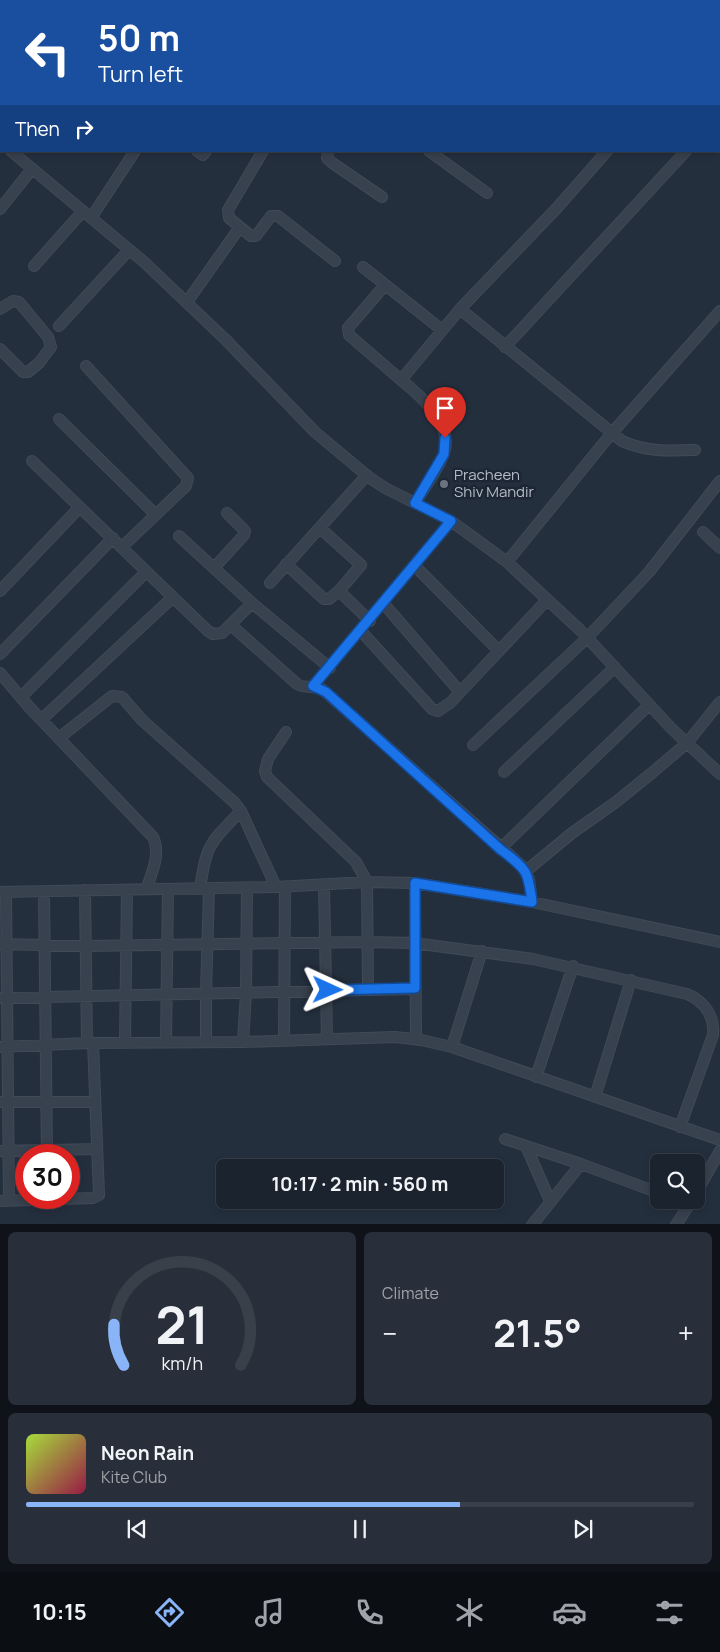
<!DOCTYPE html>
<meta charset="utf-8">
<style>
body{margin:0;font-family:Manrope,sans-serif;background:#282f3a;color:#f1f3f6;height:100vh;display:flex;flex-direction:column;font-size:19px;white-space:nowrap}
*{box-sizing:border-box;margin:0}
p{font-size:16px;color:#a0a4aa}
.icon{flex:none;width:28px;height:28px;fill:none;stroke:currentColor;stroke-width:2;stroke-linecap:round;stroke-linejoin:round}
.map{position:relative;height:1224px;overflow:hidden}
.panel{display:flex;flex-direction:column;gap:8px;padding:8px;background:#0f1319;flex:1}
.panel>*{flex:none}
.banner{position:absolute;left:0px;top:0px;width:720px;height:152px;box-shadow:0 2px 8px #0003,0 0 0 1px #39404a;background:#1a4fa0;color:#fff;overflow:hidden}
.controls{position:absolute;left:650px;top:1154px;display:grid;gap:10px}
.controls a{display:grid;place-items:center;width:55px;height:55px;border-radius:8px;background:#1b232e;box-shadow:0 2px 8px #0003,0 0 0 1px #39404a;font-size:25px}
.speed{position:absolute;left:15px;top:1144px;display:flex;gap:10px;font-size:25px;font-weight:700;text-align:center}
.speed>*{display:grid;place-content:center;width:65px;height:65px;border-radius:50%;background:#1b232e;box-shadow:0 2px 8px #0003,0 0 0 1px #39404a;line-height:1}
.speed .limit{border:8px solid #d22;background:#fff;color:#111}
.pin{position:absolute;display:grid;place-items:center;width:42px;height:42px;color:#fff;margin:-51px -21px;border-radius:50% 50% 50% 0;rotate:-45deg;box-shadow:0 0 5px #0007}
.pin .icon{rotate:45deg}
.me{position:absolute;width:55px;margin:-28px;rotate:91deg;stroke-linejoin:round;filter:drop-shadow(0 0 4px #0008)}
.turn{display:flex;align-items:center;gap:18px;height:105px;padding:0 15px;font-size:22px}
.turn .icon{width:65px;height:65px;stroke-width:2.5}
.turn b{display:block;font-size:35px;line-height:42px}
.then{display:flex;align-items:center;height:48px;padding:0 15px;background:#0003;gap:10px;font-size:19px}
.big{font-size:38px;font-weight:700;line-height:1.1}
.panel .tile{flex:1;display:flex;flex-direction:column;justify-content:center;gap:8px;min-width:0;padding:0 18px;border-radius:8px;background:#282f3a}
.panel .dial{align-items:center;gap:0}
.dial svg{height:130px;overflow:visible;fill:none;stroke:#39404a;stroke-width:7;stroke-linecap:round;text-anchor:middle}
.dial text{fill:#f1f3f6;stroke:none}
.song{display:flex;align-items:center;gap:15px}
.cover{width:60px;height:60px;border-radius:8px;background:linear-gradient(135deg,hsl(80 70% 55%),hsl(340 70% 35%))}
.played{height:5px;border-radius:2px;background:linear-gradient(90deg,#8ab4f8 65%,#39404a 65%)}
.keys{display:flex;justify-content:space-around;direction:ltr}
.heat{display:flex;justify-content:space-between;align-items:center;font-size:28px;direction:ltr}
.panel .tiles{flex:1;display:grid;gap:8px;grid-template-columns:1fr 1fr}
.tile:last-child{grid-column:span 2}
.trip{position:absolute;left:216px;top:1159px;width:288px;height:50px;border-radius:8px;background:#1b232e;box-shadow:0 2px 8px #0003,0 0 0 1px #39404a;font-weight:700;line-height:50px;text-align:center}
.tab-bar{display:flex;height:80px;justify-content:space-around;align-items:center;background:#0b0e12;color:#a0a4aa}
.tab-bar .icon{width:35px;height:35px}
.tab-bar .on{color:#8ab4f8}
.tab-bar b{font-size:22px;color:#f1f3f6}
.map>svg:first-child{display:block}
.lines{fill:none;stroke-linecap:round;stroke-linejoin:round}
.minor-casing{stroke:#414a57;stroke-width:12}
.minor{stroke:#38414e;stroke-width:10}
.route-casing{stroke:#114b97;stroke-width:12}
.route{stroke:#1a73e8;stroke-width:9}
.worship-dot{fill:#6b7280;stroke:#1d2633;stroke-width:2}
.labels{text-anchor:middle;stroke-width:5;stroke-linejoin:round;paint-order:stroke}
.poi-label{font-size:15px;fill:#b4bcc9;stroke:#1d2633;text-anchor:start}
</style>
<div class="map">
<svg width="720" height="1225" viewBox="0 0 720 1225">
<rect width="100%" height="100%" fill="#242f3e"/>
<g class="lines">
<defs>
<path id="minor" d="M 92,0 L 94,1
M 192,0 L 195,1
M 484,0 L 486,1
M 572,0 L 573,1
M 218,1 L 219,0
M 540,1 L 541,0
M 0,14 L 1,15
M 0,142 L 1,143
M 11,151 L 144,262 L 226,340 L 315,432 L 370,478 L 385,488 L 451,521 L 507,562 L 579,629 L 671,728 L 720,774
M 197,151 L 203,155 L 206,151
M 328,151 L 327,158 L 331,162 L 382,197
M 429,151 L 487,193
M 0,209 L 32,169
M 91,218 L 135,151
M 240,227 L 251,236 L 256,236 L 271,216 L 278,216 L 335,261
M 34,266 L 83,211
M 363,267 L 442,330
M 385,285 L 348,328 L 349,335 L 401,380
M 187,302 L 240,227 L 229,218 L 228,210 L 263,151
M 0,309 L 13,301 L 19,302 L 48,337 L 51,347 L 39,363 L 28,372 L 23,372 L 0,349
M 460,309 L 622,441 C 647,452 668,451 695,450
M 59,326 L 129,250
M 505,347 L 686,151
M 86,366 L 188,478 L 186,486 L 122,547
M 59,419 L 155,514
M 32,461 L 208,631 L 213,634 L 222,633 L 252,603
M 415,503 C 425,487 438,470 444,453 C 454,425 420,395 401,380 L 460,309 L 556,209 L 607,151
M 703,532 L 720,548
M 179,536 L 252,603 L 330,668
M 507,562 L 611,434 L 720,311
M 286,564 L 324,599 L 329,599 L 339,591 L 361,565 L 320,528
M 415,566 L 499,651
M 214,568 L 244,535 L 245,531 L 227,513
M 270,583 L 367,475
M 0,591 L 79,508
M 339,591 L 370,621
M 384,604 L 460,692
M 231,625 L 297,684 C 305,689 313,685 322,689 L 522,866 L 529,879 L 532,902
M 361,631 L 432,709 L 438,711 L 450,703 L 547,600
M 0,654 L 113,538
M 0,673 L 30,708 L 153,837 C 161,854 152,871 147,888
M 313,686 L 451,521
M 21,697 L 146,572
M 41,720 L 172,598
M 286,732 L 268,759 L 265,771 L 267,777 L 356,862 L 367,882 L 368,990
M 59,738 L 112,696 L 122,697 L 142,720 L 235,803 L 241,811 L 276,887
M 473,745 L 587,638 L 649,572 L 720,481
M 504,772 L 615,667
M 500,849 L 649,705
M 526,871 L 572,833 L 616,802 L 653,772 L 687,743 L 720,702
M 415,883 L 416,1039
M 324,885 L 327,1039
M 200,889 C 206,844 210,843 241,811
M 85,890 L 87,1043
M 0,892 L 276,887 L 367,882 L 415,883 L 532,902 L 720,942
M 6,892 L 9,1201
M 44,892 L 47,1155
M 0,944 L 86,946 L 367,942 L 414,943 L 533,959 L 687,994 C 704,1001 715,1016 713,1035 L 680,1127
M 0,998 L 415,989
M 284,1040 L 285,887
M 206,1041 L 206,993 L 209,889
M 125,1042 L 127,890
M 166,1042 L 168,889
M 243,1042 L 246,993 L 247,888
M 0,1047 L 87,1043 L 243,1042 L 395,1037 L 421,1040 L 452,1047 L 720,1140
M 452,1047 L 482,951
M 536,1077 L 573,966
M 595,1097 L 631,980
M 0,1102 L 94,1102
M 505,1139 L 581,1164 L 659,1193
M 526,1146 L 550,1201
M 0,1151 L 97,1149
M 696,1193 L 720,1151
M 676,1200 L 689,1205
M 0,1201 L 93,1198 L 99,1195 L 93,1043
M 532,1225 L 581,1164
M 676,1225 L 692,1200"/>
</defs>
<use href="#minor" class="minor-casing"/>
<use href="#minor" class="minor"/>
</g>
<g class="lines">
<defs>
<path id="route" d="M 328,990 L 415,988 L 415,883 L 532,902 C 528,869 526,869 500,849 L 326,692 L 313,686 L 451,521 L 415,503 L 444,454 L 445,438"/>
</defs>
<use href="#route" class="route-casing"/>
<use href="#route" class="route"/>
</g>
<circle class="worship-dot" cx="444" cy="484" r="5"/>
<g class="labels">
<g class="poi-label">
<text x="454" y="480">Pracheen<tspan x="454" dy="17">Shiv Mandir</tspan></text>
</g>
</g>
</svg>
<div class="controls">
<a><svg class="icon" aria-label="search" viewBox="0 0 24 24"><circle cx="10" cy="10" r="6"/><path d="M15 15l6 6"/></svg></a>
</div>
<div class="speed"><div class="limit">30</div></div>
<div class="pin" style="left:445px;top:438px;background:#d93025"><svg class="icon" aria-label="arrive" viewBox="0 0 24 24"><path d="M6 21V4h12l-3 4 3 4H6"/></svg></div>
<svg class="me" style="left:328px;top:990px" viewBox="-20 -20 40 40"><path d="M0-17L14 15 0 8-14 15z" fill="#1a73e8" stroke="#fff" stroke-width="4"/></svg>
<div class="trip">10:17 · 2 min · 560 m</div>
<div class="banner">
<div class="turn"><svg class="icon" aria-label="left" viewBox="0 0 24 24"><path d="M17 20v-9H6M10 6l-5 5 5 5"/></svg><div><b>50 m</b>Turn left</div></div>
<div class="then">Then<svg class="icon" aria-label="right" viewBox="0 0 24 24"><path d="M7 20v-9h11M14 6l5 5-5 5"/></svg></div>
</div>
</div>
<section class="panel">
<div class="tiles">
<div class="tile dial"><svg viewBox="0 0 100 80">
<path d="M14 69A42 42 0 1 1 86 69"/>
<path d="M14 69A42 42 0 0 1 8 44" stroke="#8ab4f8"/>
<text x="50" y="56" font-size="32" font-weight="700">21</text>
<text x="50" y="72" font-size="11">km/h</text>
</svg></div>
<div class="tile"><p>Climate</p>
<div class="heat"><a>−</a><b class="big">21.5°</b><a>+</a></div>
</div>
<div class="tile">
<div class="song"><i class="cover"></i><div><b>Neon Rain</b><p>Kite Club</p></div></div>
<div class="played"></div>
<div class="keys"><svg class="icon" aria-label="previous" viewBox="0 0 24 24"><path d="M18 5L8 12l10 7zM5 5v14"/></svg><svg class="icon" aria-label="pause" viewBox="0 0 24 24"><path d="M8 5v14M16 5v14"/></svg><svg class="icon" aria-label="next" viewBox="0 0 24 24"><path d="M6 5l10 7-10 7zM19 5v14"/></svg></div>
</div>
</div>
</section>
<nav class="tab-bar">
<b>10:15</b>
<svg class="icon on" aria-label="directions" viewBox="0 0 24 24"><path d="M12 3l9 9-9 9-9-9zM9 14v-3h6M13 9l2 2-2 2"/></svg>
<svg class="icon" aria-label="music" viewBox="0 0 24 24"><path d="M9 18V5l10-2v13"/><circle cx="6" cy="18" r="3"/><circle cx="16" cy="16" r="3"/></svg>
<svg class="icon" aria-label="phone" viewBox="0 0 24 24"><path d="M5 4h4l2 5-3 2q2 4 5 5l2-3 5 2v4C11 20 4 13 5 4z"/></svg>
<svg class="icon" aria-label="climate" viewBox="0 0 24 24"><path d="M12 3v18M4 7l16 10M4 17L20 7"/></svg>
<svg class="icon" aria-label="car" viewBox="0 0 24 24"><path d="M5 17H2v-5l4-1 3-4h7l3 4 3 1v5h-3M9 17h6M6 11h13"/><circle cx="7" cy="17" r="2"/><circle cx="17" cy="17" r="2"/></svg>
<svg class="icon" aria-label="filters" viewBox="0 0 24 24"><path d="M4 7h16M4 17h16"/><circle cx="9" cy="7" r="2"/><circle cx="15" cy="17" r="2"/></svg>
</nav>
